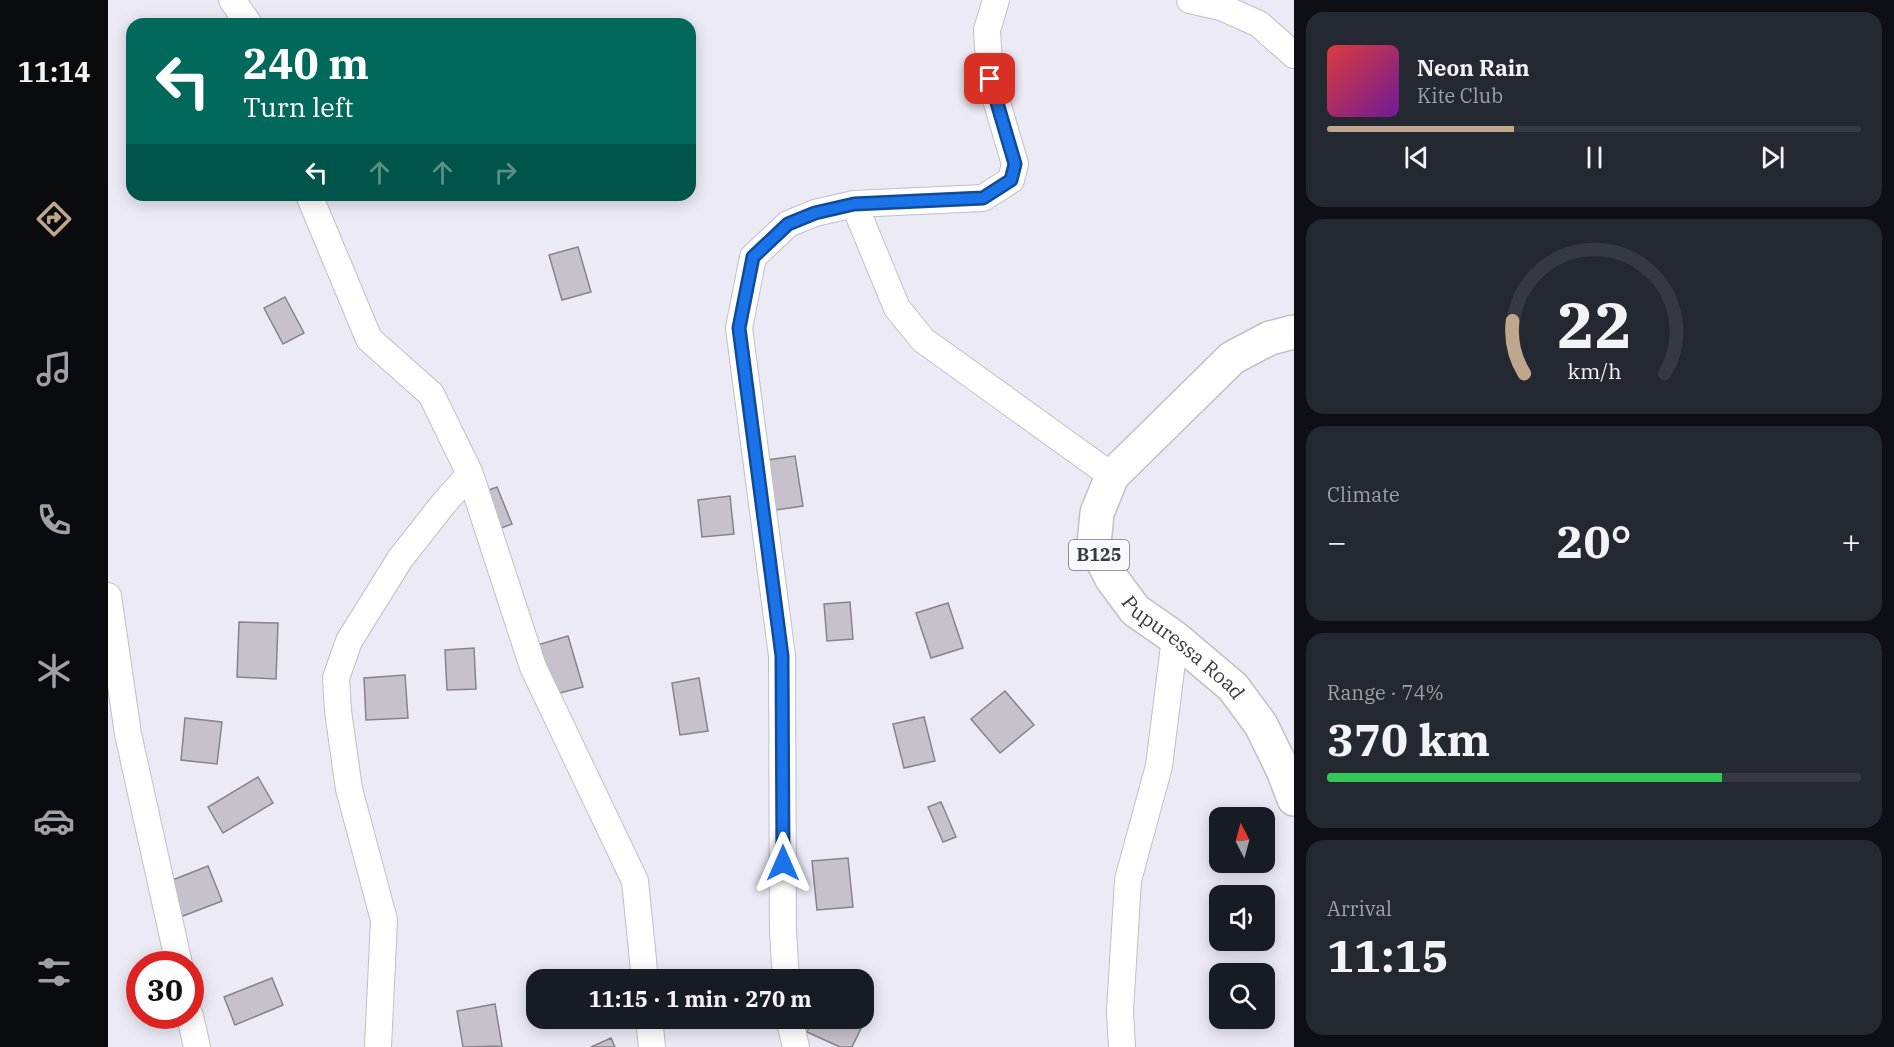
<!DOCTYPE html>
<meta charset="utf-8">
<style>
body{margin:0;font-family:"IBM Plex Serif",serif;background:#242831;color:#f1f3f6;height:100vh;display:flex;flex-direction:column;font-size:22px;white-space:nowrap}
*{box-sizing:border-box;margin:0}
p{font-size:20px;color:#9ea1a6}
.icon{flex:none;width:33px;height:33px;fill:none;stroke:currentColor;stroke-width:2;stroke-linecap:round;stroke-linejoin:round}
.map{position:relative;flex:1;overflow:hidden}
.side{display:flex;flex-direction:column;gap:12px;padding:12px;background:#0d0f14;width:600px}
.side>*{flex:none}
.hud{position:absolute;left:18px;top:18px;width:570px;height:183px;border-radius:18px;box-shadow:0 3px 15px #0003;background:#00695c;color:#fff;overflow:hidden}
.needle{width:39px;rotate:354deg}
.fabs{position:absolute;left:1101px;top:807px;display:grid;gap:12px}
.fabs a{display:grid;place-items:center;width:66px;height:66px;border-radius:12px;background:#171b24;box-shadow:0 3px 15px #0003;font-size:30px}
.speed{position:absolute;left:18px;top:951px;display:flex;gap:12px;font-size:30px;font-weight:700;text-align:center}
.speed>*{display:grid;place-content:center;width:78px;height:78px;border-radius:50%;background:#171b24;box-shadow:0 3px 15px #0003;line-height:1}
.speed .limit{border:9px solid #d22;background:#fff;color:#111}
.pin{position:absolute;display:grid;place-items:center;width:51px;height:51px;color:#fff;margin:-26px;border-radius:12px;box-shadow:0 3px 9px #0006}
.me{position:absolute;width:66px;margin:-33px;rotate:0deg;stroke-linejoin:round;filter:drop-shadow(0 0 4px #0008)}
.turn{display:flex;align-items:center;gap:21px;height:126px;padding:0 18px;font-size:27px}
.turn .icon{width:78px;height:78px;stroke-width:2.5}
.turn b{display:block;font-size:42px;line-height:51px}
.lanes{display:flex;align-items:center;height:57px;padding:0 18px;background:#0003;justify-content:center;gap:30px;direction:ltr}
.lanes .off{opacity:.35}
.big{font-size:45px;font-weight:700;line-height:1.1}
.side .card{flex:1;display:flex;flex-direction:column;justify-content:center;gap:9px;min-width:0;padding:0 21px;border-radius:18px;background:#242831}
.side .dial{align-items:center;gap:0}
.dial svg{height:156px;overflow:visible;fill:none;stroke:#363941;stroke-width:7;stroke-linecap:round;text-anchor:middle}
.dial text{fill:#f1f3f6;stroke:none}
.song{display:flex;align-items:center;gap:18px}
.cover{width:72px;height:72px;border-radius:9px;background:linear-gradient(135deg,hsl(0 70% 55%),hsl(280 70% 35%))}
.played{height:6px;border-radius:3px;background:linear-gradient(90deg,#c1a68e 35%,#363941 35%)}
.keys{display:flex;justify-content:space-around;direction:ltr}
.heat{display:flex;justify-content:space-between;align-items:center;font-size:33px;direction:ltr}
.charge{height:9px;border-radius:4px;background:linear-gradient(90deg,#34c759 74%,#363941 0)}
.trip{position:absolute;left:418px;top:969px;width:348px;height:60px;border-radius:18px;background:#171b24;box-shadow:0 3px 15px #0003;font-weight:700;line-height:60px;text-align:center}
main{display:flex;flex:1;min-height:0}
.menu{display:flex;flex-direction:column;width:108px;justify-content:space-around;align-items:center;background:#090b0e;color:#9ea1a6}
.menu .icon{width:42px;height:42px}
.menu .selected{color:#c1a68e}
.menu b{font-size:27px;color:#f1f3f6}
.map>svg:first-child{display:block}
.building{fill:#c7c1cb;stroke:#87828b;stroke-width:1.5}
.lines{fill:none;stroke-linecap:round;stroke-linejoin:round}
.minor-casing{stroke:#c0bfca;stroke-width:28}
.primary-casing{stroke:#c0bfca;stroke-width:36}
.minor{stroke:#fff;stroke-width:26}
.primary{stroke:#fff;stroke-width:33}
.route-casing{stroke:#114b97;stroke-width:15}
.route{stroke:#1a73e8;stroke-width:10}
.labels{text-anchor:middle;stroke-width:5;stroke-linejoin:round;paint-order:stroke}
.shield{fill:#f8f8ff;stroke:#747379;stroke-width:1.5}
.shield-label{font-size:18px;font-weight:bold;fill:#3b3a3f}
.street-label{font-size:20px;fill:#3b3a3f;stroke:#f8f8ff}
</style>
<main>
<nav class="menu">
<b>11:14</b>
<svg class="icon selected" aria-label="directions" viewBox="0 0 24 24"><path d="M12 3l9 9-9 9-9-9zM9 14v-3h6M13 9l2 2-2 2"/></svg>
<svg class="icon" aria-label="music" viewBox="0 0 24 24"><path d="M9 18V5l10-2v13"/><circle cx="6" cy="18" r="3"/><circle cx="16" cy="16" r="3"/></svg>
<svg class="icon" aria-label="phone" viewBox="0 0 24 24"><path d="M5 4h4l2 5-3 2q2 4 5 5l2-3 5 2v4C11 20 4 13 5 4z"/></svg>
<svg class="icon" aria-label="climate" viewBox="0 0 24 24"><path d="M12 3v18M4 7l16 10M4 17L20 7"/></svg>
<svg class="icon" aria-label="car" viewBox="0 0 24 24"><path d="M5 17H2v-5l4-1 3-4h7l3 4 3 1v5h-3M9 17h6M6 11h13"/><circle cx="7" cy="17" r="2"/><circle cx="17" cy="17" r="2"/></svg>
<svg class="icon" aria-label="filters" viewBox="0 0 24 24"><path d="M4 7h16M4 17h16"/><circle cx="9" cy="7" r="2"/><circle cx="15" cy="17" r="2"/></svg>
</nav>
<div class="map">
<svg width="1186" height="1047" viewBox="0 0 1186 1047">
<rect width="100%" height="100%" fill="#ebeaf5"/>
<path class="building" d="M 470,247 L 483,292 L 454,300 L 441,255 Z
M 177,297 L 196,333 L 175,344 L 156,308 Z
M 687,456 L 695,506 L 668,510 L 659,460 Z
M 389,487 L 404,524 L 388,530 L 373,493 Z
M 622,496 L 626,534 L 594,537 L 590,500 Z
M 742,602 L 745,639 L 719,641 L 716,604 Z
M 840,603 L 855,648 L 823,658 L 808,613 Z
M 131,622 L 170,623 L 168,679 L 129,677 Z
M 460,636 L 475,687 L 440,696 L 426,646 Z
M 366,648 L 368,689 L 339,690 L 337,650 Z
M 297,675 L 300,718 L 258,720 L 256,678 Z
M 591,678 L 600,731 L 572,735 L 564,683 Z
M 897,691 L 926,725 L 892,753 L 863,719 Z
M 816,717 L 827,761 L 796,768 L 785,724 Z
M 77,718 L 114,722 L 109,764 L 73,760 Z
M 150,777 L 165,803 L 115,833 L 100,807 Z
M 833,802 L 848,837 L 835,842 L 820,807 Z
M 740,858 L 745,907 L 709,910 L 704,861 Z
M 100,866 L 114,901 L 70,918 L 57,883 Z
M 164,978 L 175,1005 L 127,1025 L 116,997 Z
M 387,1004 L 394,1046 L 355,1047 L 349,1011 Z
M 705,1018 L 744,1018 L 755,1024 L 744,1047 L 732,1047 L 699,1032 Z
M 503,1038 L 507,1047 L 483,1047 Z"/>
<g class="lines">
<defs>
<path id="minor" d="M 124,0 L 141,24
M 1082,0 L 1113,7 L 1151,24 L 1186,55
M 201,195 L 261,339 L 323,394 L 362,474 L 425,667 L 527,881 L 537,980
M 746,204 L 789,308 L 815,340 L 1004,476
M 0,596 L 20,734 L 71,964
M 678,980 L 675,932 L 674,656 L 631,328 L 645,257 L 680,224 L 707,213 L 746,204 L 875,198 L 903,180 L 907,164 L 882,79 L 879,30 L 888,0
M 82,1016 L 89,1047
M 541,1018 L 544,1047
M 681,1018 L 688,1047
M 270,1047 L 276,920 L 241,789 L 230,711 L 228,678 L 241,641 L 292,559 L 336,503 L 362,474
M 1014,1047 L 1012,1011 L 1020,880 L 1051,766 L 1067,638"/>
<g id="primary">
<path id="s1" d="M 1186,332 L 1162,338 L 1124,358 L 1004,476 L 989,513 L 986,544 L 1004,579 L 1027,610 L 1067,638 L 1125,687 L 1153,725 L 1175,770 L 1186,799"/>
</g>
</defs>
<use href="#minor" class="minor-casing"/>
<use href="#primary" class="primary-casing"/>
<use href="#minor" class="minor"/>
<use href="#primary" class="primary"/>
</g>
<g class="lines">
<defs>
<path id="route" d="M 675,863 L 674,656 L 631,328 L 645,257 L 680,224 L 707,213 L 746,204 L 875,198 L 903,180 L 907,164 L 882,79"/>
</defs>
<use href="#route" class="route-casing"/>
<use href="#route" class="route"/>
</g>
<g class="labels">
<rect class="shield" x="961" y="540" width="60" height="30" rx="4.5"/>
<g class="shield-label">
<text x="991" y="561">B125</text>
</g>
<g class="street-label">
<text dy="7" stroke="none"><textPath href="#s1" startOffset="446">Pupuressa Road</textPath></text>
</g>
</g>
</svg>
<div class="fabs">
<a><svg class="needle" viewBox="-14 -14 28 28"><path d="M0-13l5 13h-10z" fill="#e53935"/><path d="M0 13l5-13h-10z" fill="#9ea1a6"/></svg></a>
<a><svg class="icon" aria-label="sound" viewBox="0 0 24 24"><path d="M4 9h4l5-4v14l-5-4H4zM17 9q2 3 0 6"/></svg></a>
<a><svg class="icon" aria-label="search" viewBox="0 0 24 24"><circle cx="10" cy="10" r="6"/><path d="M15 15l6 6"/></svg></a>
</div>
<div class="speed"><div class="limit">30</div></div>
<div class="pin" style="left:882px;top:79px;background:#d93025"><svg class="icon" aria-label="arrive" viewBox="0 0 24 24"><path d="M6 21V4h12l-3 4 3 4H6"/></svg></div>
<svg class="me" style="left:675px;top:863px" viewBox="-20 -20 40 40"><path d="M0-17L14 15 0 8-14 15z" fill="#1a73e8" stroke="#fff" stroke-width="4"/></svg>
<div class="trip">11:15 · 1 min · 270 m</div>
<div class="hud">
<div class="turn"><svg class="icon" aria-label="left" viewBox="0 0 24 24"><path d="M17 20v-9H6M10 6l-5 5 5 5"/></svg><div><b>240 m</b>Turn left</div></div>
<div class="lanes"><svg class="icon" aria-label="left" viewBox="0 0 24 24"><path d="M17 20v-9H6M10 6l-5 5 5 5"/></svg><svg class="icon off" aria-label="ahead" viewBox="0 0 24 24"><path d="M12 20V5M6 11l6-6 6 6"/></svg><svg class="icon off" aria-label="ahead" viewBox="0 0 24 24"><path d="M12 20V5M6 11l6-6 6 6"/></svg><svg class="icon off" aria-label="right" viewBox="0 0 24 24"><path d="M7 20v-9h11M14 6l5 5-5 5"/></svg></div>
</div>
</div>
<section class="side">
<div class="card">
<div class="song"><i class="cover"></i><div><b>Neon Rain</b><p>Kite Club</p></div></div>
<div class="played"></div>
<div class="keys"><svg class="icon" aria-label="previous" viewBox="0 0 24 24"><path d="M18 5L8 12l10 7zM5 5v14"/></svg><svg class="icon" aria-label="pause" viewBox="0 0 24 24"><path d="M8 5v14M16 5v14"/></svg><svg class="icon" aria-label="next" viewBox="0 0 24 24"><path d="M6 5l10 7-10 7zM19 5v14"/></svg></div>
</div>
<div class="card dial"><svg viewBox="0 0 100 80">
<path d="M14 69A42 42 0 1 1 86 69"/>
<path d="M14 69A42 42 0 0 1 8 42" stroke="#c1a68e"/>
<text x="50" y="56" font-size="32" font-weight="700">22</text>
<text x="50" y="72" font-size="11">km/h</text>
</svg></div>
<div class="card"><p>Climate</p>
<div class="heat"><a>−</a><b class="big">20°</b><a>+</a></div>
</div>
<div class="card"><p>Range · 74%</p><b class="big">370 km</b><div class="charge"></div></div>
<div class="card"><p>Arrival</p><b class="big">11:15</b></div>
</section>
</main>
